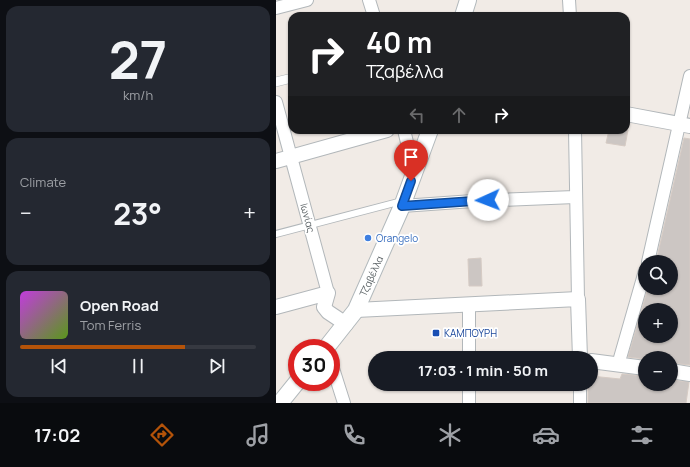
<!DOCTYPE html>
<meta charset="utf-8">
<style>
body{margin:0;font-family:Manrope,sans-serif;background:#242831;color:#f1f3f6;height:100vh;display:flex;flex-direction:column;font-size:15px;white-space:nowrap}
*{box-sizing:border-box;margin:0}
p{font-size:13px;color:#9ea1a6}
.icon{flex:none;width:22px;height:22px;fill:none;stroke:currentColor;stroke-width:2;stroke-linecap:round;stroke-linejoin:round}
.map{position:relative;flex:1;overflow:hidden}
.side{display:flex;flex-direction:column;gap:6px;padding:6px;background:#0d0f14;width:276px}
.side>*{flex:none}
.top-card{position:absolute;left:12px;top:12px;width:342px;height:122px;border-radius:12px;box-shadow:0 1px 3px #0004;background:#202124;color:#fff;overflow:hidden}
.fabs{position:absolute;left:362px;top:255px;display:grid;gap:8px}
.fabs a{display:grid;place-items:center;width:40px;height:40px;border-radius:50%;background:#171b24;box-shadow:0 1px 3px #0004;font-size:20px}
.speed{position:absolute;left:12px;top:339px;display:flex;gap:8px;font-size:20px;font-weight:700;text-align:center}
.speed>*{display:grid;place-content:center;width:52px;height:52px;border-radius:50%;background:#171b24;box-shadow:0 1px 3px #0004;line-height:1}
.speed .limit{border:6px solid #d22;background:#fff;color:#111}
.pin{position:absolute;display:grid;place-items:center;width:34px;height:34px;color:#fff;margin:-41px -17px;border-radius:50% 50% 50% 0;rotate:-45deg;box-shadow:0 0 4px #0007}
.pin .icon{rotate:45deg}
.me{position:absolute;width:44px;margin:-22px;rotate:268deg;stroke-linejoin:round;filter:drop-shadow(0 0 3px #0008)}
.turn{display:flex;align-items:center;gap:14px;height:84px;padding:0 12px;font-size:18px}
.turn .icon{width:52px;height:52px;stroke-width:2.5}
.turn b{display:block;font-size:28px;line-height:34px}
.lanes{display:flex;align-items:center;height:38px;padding:0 12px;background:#0003;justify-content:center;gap:20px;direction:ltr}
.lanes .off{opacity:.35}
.big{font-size:30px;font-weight:700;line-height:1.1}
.side .widget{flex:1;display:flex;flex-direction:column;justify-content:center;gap:6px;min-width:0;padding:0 14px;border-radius:12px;background:#242831}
.side .dial{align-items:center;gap:0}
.dial b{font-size:52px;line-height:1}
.song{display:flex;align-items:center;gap:12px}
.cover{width:48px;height:48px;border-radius:6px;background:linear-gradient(135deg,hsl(290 70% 55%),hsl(90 70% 35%))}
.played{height:4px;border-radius:2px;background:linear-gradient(90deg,#b45309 70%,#363941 70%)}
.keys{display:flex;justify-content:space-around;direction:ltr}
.heat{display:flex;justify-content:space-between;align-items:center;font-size:22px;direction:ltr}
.trip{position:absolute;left:92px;top:351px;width:230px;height:40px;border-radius:20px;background:#171b24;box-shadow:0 1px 3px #0004;font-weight:700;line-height:40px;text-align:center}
.menu{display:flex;height:64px;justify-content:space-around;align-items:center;background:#090b0e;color:#9ea1a6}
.menu .icon{width:28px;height:28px}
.menu .active{color:#b45309}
.menu b{font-size:18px;color:#f1f3f6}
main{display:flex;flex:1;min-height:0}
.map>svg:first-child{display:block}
.building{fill:#ccc6c3;stroke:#d6cbc4;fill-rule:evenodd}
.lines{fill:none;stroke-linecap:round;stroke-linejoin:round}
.service-casing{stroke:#b2b7ba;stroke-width:8}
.pedestrian-casing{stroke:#b2b7ba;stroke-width:10}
.minor-casing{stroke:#b2b7ba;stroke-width:14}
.tertiary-casing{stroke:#b2b7ba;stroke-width:16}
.secondary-casing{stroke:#b2b9bc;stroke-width:18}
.service{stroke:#fff;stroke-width:6}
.pedestrian{stroke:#fff;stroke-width:9}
.minor{stroke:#fff;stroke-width:12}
.tertiary{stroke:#fff;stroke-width:14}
.secondary{stroke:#fff;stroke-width:16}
.route-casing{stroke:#114b97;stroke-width:10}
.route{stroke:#1a73e8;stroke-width:7}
.shop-dot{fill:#3f7fe0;stroke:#fff;stroke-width:1.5}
.transit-dot{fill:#1a4fb4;stroke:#fff;stroke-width:1.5}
.labels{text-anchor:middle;stroke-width:3.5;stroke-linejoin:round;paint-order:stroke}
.street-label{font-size:10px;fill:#5e6568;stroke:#fff}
.shop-label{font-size:10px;fill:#366cbe;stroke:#fff;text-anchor:start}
.transit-label{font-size:10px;fill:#164399;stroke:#fff;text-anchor:start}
</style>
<main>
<section class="side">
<div class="widget dial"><b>27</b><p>km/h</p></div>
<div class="widget"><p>Climate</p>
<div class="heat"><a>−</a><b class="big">23°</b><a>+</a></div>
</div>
<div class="widget">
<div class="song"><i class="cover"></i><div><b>Open Road</b><p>Tom Ferris</p></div></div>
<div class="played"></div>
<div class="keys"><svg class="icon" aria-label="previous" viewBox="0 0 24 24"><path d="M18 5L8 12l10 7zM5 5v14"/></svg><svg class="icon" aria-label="pause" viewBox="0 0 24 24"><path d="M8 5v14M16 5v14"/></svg><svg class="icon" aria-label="next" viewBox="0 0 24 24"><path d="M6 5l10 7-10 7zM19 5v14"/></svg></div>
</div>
</section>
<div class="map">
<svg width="414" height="403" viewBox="0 0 414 403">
<rect width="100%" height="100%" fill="#f1ebe6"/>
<path class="building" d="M 333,130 L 352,130 L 349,146 L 330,143 Z
M 408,138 L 414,139 L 414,365 L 395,363 L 395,358 L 369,358 L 369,359 L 352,357 L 372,288 L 395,288 L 395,262 L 380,262 ZM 369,310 L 395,310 L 395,336 L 369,336 Z
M 205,258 L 206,286 L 193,286 L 192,259 Z
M 346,374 L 369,376 L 369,384 L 395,387 L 395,380 L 413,382 L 410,403 L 312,403 L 312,384 L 315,384 L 315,376 L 344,379 Z"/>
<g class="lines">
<defs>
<path id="service" d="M 0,234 L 126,201"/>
<path id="pedestrian" d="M 0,82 L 16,78"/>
<path id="minor" d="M 93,0 L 98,16
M 293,0 L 294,16
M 0,8 L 31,0
M 0,102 L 52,293
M 128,130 L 138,171
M 299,130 L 302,299
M 126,206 L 197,201 L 299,197
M 372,262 L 414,76
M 193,358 L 193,304
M 55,362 L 68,403
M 342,365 L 369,271
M 304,384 L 304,403
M 193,403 L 193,384"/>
<path id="tertiary" d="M 350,114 L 414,126
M 0,161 L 111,130
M 52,293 L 48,307 L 52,312 L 70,324
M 0,307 L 52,293
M 80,310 L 302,299 L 304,358
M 315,361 L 369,368
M 395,371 L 414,374"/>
<path id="secondary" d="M 187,16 L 192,0
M 50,348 L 80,310 L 126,206 L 154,130
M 4,403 L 21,382"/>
</defs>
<use href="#service" class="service-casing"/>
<use href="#pedestrian" class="pedestrian-casing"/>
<use href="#minor" class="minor-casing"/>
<use href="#tertiary" class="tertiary-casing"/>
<use href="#secondary" class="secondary-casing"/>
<use href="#service" class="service"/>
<use href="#pedestrian" class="pedestrian"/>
<use href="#minor" class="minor"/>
<use href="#tertiary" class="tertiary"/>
<use href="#secondary" class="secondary"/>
</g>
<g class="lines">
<defs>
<path id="route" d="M 135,181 L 126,206 L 212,200"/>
</defs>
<use href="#route" class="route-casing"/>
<use href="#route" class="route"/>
</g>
<circle class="shop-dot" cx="92" cy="238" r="4"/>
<rect class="transit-dot" x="156" y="329" width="8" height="8" rx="2"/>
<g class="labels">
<g class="street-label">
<text transform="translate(32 218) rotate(75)" y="4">Ιωνίας</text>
<text transform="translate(95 276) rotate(-66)" y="4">Τζαβέλλα</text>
</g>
<g class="shop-label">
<text x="100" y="242">Orangelo</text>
</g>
<g class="transit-label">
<text x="168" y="337">ΚΑΜΠΟΥΡΗ</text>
</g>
</g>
</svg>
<div class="fabs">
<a><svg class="icon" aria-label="search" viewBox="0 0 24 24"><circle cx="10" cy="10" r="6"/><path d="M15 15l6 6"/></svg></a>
<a>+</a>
<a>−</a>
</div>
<div class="speed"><div class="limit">30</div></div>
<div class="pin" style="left:135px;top:181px;background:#d93025"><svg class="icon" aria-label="arrive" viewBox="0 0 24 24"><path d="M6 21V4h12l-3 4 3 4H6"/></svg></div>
<svg class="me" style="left:212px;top:200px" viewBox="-20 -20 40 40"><circle r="19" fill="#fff"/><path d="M0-13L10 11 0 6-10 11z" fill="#1a73e8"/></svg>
<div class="trip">17:03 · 1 min · 50 m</div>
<div class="top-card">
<div class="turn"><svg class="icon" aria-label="right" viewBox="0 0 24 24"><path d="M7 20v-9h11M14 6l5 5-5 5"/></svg><div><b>40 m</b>Τζαβέλλα</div></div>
<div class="lanes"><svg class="icon off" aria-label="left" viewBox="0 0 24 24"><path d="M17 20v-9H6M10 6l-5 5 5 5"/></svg><svg class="icon off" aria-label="ahead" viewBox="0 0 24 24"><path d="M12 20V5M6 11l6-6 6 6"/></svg><svg class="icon" aria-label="right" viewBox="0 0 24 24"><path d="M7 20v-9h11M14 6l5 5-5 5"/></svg></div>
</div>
</div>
</main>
<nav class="menu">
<b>17:02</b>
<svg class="icon active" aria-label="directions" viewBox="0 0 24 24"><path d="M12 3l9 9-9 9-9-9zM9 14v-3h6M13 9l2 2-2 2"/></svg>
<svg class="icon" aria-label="music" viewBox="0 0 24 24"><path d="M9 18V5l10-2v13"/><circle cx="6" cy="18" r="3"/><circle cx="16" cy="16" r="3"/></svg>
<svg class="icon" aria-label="phone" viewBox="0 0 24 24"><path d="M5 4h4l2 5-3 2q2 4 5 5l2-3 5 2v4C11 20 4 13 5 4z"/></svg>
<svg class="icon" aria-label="climate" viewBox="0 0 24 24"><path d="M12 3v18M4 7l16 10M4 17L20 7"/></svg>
<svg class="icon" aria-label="car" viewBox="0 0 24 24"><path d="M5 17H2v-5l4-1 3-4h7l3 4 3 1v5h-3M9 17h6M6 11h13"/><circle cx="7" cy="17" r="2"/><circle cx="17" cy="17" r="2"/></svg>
<svg class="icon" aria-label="filters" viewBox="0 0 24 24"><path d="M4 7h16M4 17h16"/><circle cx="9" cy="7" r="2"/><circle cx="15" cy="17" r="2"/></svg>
</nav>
